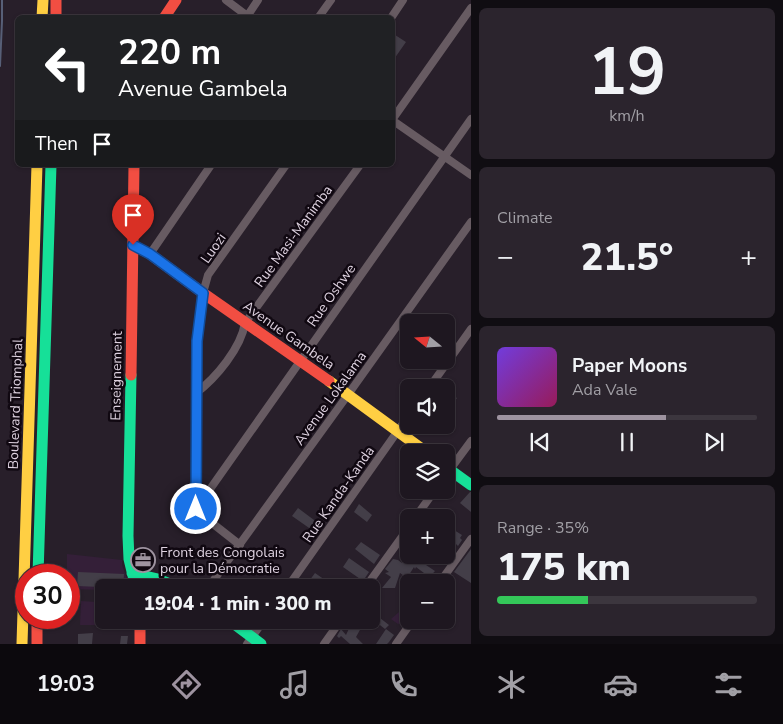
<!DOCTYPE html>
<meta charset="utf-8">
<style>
body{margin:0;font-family:"Nunito Sans",sans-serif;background:#2b242d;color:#f1f3f6;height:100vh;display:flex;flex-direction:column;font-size:19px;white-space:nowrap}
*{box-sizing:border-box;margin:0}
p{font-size:16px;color:#a19fa5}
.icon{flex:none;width:28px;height:28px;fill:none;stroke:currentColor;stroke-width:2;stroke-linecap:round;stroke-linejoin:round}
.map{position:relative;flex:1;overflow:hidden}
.sheet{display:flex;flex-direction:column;gap:8px;padding:8px;background:#100d12;width:312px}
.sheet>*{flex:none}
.banner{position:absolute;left:15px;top:15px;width:380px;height:152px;border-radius:8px;box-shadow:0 1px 4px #0004,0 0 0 1px #3c363e;background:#202124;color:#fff;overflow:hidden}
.needle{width:32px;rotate:288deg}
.fabs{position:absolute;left:400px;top:314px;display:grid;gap:10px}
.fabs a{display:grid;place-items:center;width:55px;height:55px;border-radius:8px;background:#1e1720;box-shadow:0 1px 4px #0004,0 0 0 1px #3c363e;font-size:25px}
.speed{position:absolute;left:15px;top:564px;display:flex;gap:10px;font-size:25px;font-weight:700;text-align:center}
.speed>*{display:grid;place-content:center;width:65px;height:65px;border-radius:50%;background:#1e1720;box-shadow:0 1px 4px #0004,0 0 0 1px #3c363e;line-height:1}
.speed .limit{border:8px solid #d22;background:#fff;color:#111}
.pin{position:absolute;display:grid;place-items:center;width:42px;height:42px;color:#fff;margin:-51px -21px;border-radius:50% 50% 50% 0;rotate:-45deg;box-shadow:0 0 5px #0007}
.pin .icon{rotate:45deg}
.me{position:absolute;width:55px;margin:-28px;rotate:0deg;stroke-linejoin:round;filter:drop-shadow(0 0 4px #0008)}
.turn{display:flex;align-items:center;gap:18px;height:105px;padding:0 20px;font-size:22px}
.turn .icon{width:65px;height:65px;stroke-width:2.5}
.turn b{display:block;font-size:35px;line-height:42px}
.then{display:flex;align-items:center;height:48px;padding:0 20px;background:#0003;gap:10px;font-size:19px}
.big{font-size:38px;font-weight:800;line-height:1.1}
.sheet .widget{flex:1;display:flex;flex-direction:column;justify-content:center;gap:8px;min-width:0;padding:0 18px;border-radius:8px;background:#2b242d}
.sheet .dial{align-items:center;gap:0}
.dial b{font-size:65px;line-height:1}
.song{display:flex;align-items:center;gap:15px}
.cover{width:60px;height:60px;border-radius:8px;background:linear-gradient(135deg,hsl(260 70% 55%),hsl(330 70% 35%))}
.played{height:5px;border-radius:2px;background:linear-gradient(90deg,#9e93a0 65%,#3c363e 65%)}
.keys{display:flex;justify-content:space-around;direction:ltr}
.heat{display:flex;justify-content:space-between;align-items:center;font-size:28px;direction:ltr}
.charge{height:8px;border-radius:4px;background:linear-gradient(90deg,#34c759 35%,#3c363e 0)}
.trip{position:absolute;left:95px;top:579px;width:285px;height:50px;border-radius:8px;background:#1e1720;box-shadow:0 1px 4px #0004,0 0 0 1px #3c363e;font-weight:800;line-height:50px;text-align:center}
.tab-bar{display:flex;height:80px;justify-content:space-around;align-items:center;background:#0c090d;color:#a19fa5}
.tab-bar .icon{width:35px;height:35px}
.tab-bar .current{color:#9e93a0}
.tab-bar b{font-size:22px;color:#f1f3f6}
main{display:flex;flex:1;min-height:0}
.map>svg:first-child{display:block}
.built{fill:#341f38}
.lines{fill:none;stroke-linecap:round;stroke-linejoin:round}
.stream{stroke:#575f77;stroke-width:2}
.building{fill:#433e48}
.street{stroke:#675b62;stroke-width:8}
.fast{stroke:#16e098;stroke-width:11}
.slow{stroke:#ffcf43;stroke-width:11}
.jam{stroke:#f24e42;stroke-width:11}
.route-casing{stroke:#114b97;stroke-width:12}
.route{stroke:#1a73e8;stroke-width:9}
.labels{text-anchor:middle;stroke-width:5;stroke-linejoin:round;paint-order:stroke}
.street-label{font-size:14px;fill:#ded2e0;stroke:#100811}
.poi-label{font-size:14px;fill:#ded2e0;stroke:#100811;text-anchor:start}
</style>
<main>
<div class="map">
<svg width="471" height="644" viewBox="0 0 471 644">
<rect width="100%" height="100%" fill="#281f2a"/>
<path class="built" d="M 67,554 L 122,560 L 122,565 L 130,587 L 104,588 L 104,590 L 69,589 L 69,575 L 67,575 Z
M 81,601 L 96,602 L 95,625 L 80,625 Z
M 399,612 L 406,616 L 401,623 L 398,624 L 391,619 Z"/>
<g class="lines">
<path class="stream" d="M 0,66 L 2,21 L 2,0"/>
</g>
<path class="building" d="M 392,33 L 406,42 L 392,62 Z
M 446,391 L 457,398 L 446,414 Z
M 470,492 L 471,492 L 471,512 L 460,503 Z
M 359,504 L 372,515 L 367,522 L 354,512 Z
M 298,508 L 318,523 L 312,530 L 292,516 Z
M 454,530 L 462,535 L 460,538 L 462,540 L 458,546 L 456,544 L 450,552 L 446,550 L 446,541 Z
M 361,542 L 380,555 L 374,564 L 355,549 Z
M 471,549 L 471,583 L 454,572 Z
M 413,555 L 425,555 L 420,561 L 435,571 L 425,582 L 418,582 L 424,573 L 416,567 L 415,569 L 414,567 L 407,578 L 400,573 L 395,588 L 382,588 L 391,577 L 385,573 L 389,572 L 385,569 L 393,559 L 398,560 L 402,563 L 405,562 L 407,563 Z
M 349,558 L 369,572 L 363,581 L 343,567 Z
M 78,572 L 124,574 L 123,588 L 77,586 Z
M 315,573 L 325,580 L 319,588 L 304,588 Z
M 409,598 L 409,613 L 401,606 Z
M 371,611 L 389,625 L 385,629 L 371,618 Z
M 353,620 L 368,620 L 362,629 L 361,628 L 356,637 L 363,644 L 350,644 L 341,636 L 339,638 L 337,636 L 341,629 L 346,635 Z
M 419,620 L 432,620 L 427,627 L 418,621 Z
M 386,629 L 394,635 L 389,642 L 387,644 L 376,644 Z
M 93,633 L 92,644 L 78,644 L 78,634 Z
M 121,636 L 128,636 L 127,644 L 120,644 Z"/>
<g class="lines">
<path class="street" d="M 226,0 L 250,18
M 246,18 L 258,0
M 318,18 L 331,0
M 391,18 L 403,0
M 392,120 L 471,8
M 392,120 L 471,175
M 150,254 L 211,165
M 429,388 L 471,329
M 196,393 C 216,378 241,348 245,323 L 360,165
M 446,475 L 471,441
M 196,509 L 471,119
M 196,509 L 197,341 L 203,293 L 208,275 L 286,165
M 196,509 L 198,512 L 240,545
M 415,518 L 435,490
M 440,582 L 471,539
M 208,588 L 347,396 L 471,222
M 287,588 L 409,415
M 365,588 L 409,527
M 247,644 L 264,620
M 324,644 L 341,620
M 396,644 L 413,620"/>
<path class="fast" d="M 131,375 L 128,536 L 129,559 L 136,588
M 446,467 L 471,485
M 132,573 L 158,579 L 180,588
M 38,575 L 51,165
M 229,620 L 261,644"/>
<path class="slow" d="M 42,18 L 43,0
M 329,381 L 426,452
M 22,644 L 37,165"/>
<path class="jam" d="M 56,0 L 56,18
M 164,18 L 176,0
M 133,245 L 150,254 L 203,293 L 329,381
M 131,375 L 134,165
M 37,618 L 37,644
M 140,620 L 140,644"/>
</g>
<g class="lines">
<defs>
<path id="route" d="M 133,245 L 150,254 L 203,293 L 197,341 L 196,509"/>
</defs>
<use href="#route" class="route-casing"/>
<use href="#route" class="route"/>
</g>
<defs>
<symbol id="office-ring" viewBox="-11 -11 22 22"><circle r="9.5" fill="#100811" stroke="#9e93a0" stroke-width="1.5"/><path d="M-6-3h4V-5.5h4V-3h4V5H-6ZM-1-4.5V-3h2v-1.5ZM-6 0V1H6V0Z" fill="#9e93a0"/></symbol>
</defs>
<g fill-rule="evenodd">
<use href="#office-ring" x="129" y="546" width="28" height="28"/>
</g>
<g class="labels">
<g class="street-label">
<text transform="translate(293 236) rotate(-54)" y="5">Rue Masi-Manimba</text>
<text transform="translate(213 248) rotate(-55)" y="5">Luozi</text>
<text transform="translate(331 295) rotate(-55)" y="5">Rue Oshwe</text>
<text transform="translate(289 335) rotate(35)" y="5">Avenue Gambela</text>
<text transform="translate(116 376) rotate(-89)" y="5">Enseignement</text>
<text transform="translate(330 398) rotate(-54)" y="5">Avenue Lokalama</text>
<text transform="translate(15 404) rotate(-88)" y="5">Boulevard Triomphal</text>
<text transform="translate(338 494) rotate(-55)" y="5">Rue Kanda-Kanda</text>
</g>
<g class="poi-label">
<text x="160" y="557">Front des Congolais<tspan x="160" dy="16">pour la Démocratie</tspan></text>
</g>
</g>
</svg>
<div class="fabs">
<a><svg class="needle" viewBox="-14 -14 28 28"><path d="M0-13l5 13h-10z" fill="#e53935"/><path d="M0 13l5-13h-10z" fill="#a19fa5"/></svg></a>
<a><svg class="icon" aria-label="sound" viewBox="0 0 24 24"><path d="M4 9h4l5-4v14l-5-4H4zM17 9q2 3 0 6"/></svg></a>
<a><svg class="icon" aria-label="layers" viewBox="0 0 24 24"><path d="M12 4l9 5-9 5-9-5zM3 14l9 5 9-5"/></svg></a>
<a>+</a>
<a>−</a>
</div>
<div class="speed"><div class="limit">30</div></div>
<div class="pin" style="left:133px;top:245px;background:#d93025"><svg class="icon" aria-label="arrive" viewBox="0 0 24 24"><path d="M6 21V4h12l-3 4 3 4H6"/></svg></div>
<svg class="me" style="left:196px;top:509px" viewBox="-20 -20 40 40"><circle r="17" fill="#1a73e8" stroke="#fff" stroke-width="3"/><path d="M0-11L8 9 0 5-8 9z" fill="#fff"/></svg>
<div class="trip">19:04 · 1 min · 300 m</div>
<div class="banner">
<div class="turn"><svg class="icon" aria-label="left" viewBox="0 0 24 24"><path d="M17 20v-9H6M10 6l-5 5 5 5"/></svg><div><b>220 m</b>Avenue Gambela</div></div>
<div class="then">Then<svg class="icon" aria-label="arrive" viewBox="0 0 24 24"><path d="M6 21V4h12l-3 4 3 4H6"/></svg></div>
</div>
</div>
<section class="sheet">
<div class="widget dial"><b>19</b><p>km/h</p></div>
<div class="widget"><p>Climate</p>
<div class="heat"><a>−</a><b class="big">21.5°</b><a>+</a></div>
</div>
<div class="widget">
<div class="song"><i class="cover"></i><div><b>Paper Moons</b><p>Ada Vale</p></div></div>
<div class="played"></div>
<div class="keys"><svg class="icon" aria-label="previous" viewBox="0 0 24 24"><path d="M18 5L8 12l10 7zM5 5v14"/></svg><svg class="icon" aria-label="pause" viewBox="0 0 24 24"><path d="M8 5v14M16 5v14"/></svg><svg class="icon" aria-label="next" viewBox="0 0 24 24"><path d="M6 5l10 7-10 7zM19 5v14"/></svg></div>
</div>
<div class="widget"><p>Range · 35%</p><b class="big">175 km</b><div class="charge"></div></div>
</section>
</main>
<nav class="tab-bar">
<b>19:03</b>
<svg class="icon current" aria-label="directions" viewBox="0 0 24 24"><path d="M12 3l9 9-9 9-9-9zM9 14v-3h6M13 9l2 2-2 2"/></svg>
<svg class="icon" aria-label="music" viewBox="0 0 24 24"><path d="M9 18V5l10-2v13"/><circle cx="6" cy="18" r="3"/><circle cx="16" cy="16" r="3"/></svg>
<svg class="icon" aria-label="phone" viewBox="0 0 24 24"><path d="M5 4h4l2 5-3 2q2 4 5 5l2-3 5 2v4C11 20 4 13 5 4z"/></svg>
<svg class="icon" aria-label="climate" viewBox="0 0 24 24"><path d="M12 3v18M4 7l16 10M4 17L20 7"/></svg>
<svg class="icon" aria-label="car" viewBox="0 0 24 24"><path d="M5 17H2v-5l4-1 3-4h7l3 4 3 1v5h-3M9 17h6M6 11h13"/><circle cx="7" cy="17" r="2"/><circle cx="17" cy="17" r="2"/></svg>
<svg class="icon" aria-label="filters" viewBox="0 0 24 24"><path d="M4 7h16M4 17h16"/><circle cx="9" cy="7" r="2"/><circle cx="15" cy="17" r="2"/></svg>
</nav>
